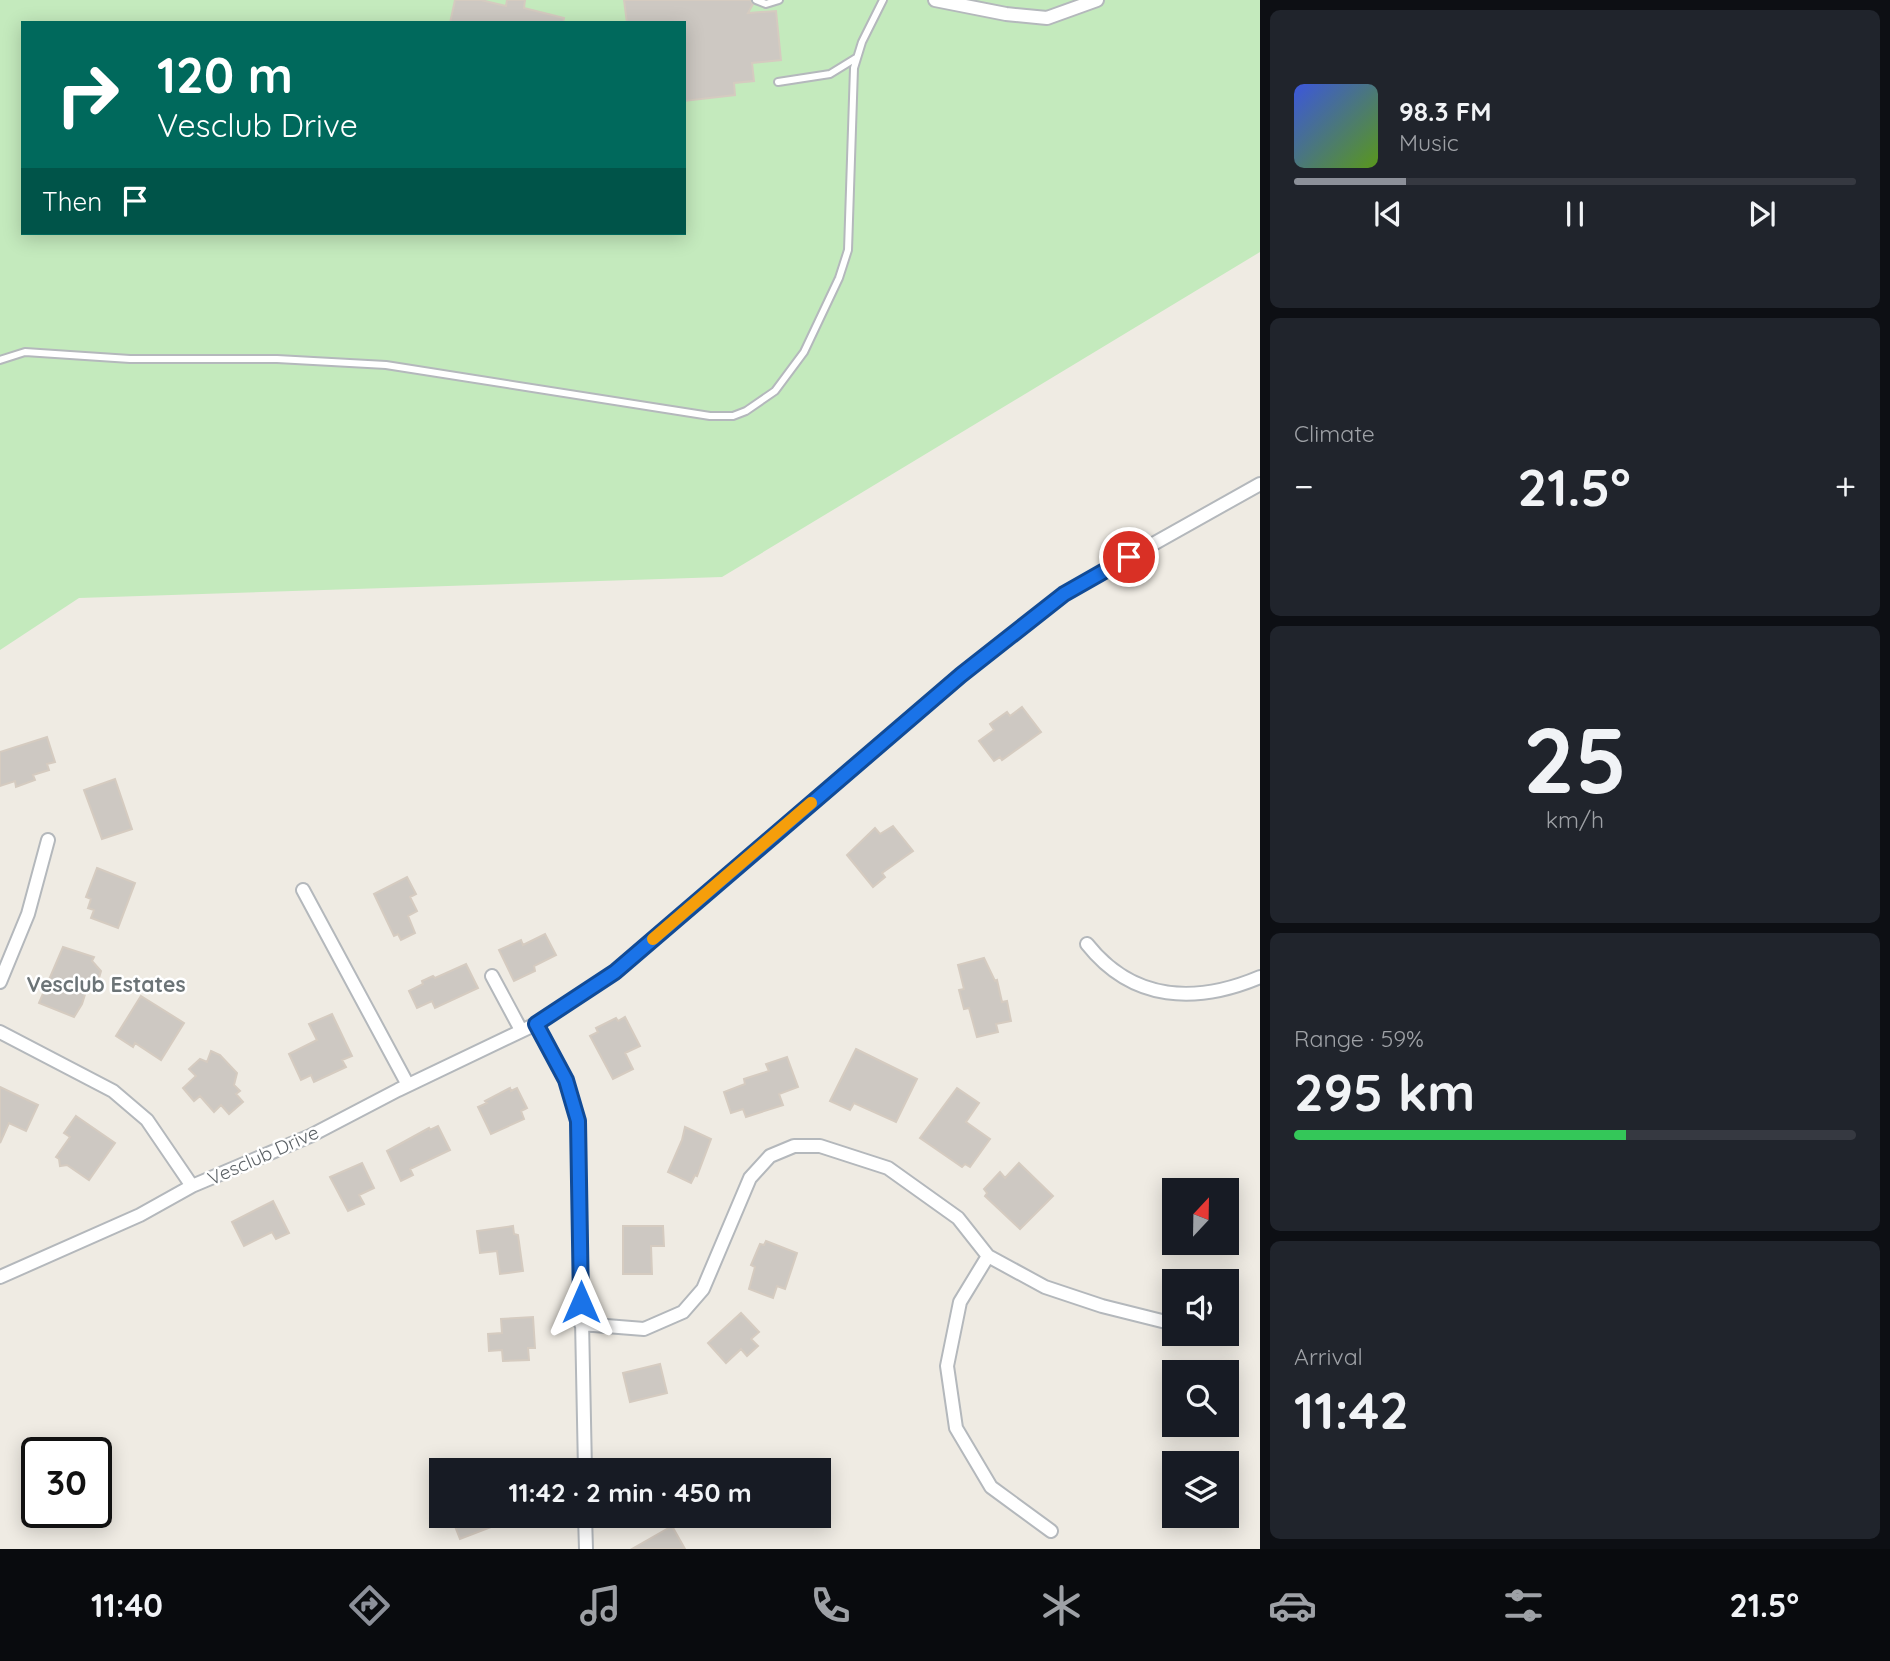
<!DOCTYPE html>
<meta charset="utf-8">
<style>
body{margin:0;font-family:Quicksand,sans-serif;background:#20242c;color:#f1f3f6;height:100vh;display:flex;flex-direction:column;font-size:26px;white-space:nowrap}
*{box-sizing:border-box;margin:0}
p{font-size:23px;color:#9ea1a6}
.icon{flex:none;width:38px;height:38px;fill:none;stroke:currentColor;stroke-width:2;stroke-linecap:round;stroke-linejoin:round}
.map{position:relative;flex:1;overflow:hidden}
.side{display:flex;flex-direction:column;gap:10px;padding:10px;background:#0d0f14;width:630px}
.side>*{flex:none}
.banner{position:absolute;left:21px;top:21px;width:665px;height:214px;border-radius:0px;box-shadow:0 4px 18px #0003;background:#00695c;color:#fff;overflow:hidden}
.needle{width:46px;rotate:22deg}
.buttons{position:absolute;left:1162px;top:1178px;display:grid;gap:14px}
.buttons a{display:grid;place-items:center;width:77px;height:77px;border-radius:0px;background:#171b24;box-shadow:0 4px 18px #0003;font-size:35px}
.speed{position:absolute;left:21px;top:1437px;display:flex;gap:14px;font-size:35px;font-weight:700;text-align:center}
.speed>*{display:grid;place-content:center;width:91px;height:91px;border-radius:50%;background:#171b24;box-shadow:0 4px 18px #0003;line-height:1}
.speed .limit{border:4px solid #111;border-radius:10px;background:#fff;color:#111}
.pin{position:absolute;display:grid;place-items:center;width:60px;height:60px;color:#fff;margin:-30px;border:4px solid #fff;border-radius:50%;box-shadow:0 2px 7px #0007}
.me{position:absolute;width:77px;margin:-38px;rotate:0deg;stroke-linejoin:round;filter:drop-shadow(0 0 5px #0008)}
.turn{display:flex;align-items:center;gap:24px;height:147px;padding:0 21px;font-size:32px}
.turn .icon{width:91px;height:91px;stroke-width:2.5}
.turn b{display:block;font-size:49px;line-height:60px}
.then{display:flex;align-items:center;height:66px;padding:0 21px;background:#0003;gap:14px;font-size:26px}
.big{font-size:52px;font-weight:700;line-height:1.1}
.side .tile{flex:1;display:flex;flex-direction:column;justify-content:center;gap:10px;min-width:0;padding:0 24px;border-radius:10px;background:#20242c}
.side .dial{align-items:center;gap:0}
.dial b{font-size:91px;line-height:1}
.song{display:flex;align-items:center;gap:21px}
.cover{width:84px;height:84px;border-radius:10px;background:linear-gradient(135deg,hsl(230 70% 55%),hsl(90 70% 35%))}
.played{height:7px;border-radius:4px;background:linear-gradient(90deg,#8c9099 20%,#363941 20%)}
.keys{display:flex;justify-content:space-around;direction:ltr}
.heat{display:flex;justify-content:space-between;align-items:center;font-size:38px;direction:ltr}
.charge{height:10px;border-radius:5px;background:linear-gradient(90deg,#34c759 59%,#363941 0)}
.trip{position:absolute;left:429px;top:1458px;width:402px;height:70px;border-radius:0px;background:#171b24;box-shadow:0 4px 18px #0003;font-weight:700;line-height:70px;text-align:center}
.tab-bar{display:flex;height:112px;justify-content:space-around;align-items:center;background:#090b0e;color:#9ea1a6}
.tab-bar .icon{width:49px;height:49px}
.tab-bar .current{color:#8c9099}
.tab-bar b{font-size:32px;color:#f1f3f6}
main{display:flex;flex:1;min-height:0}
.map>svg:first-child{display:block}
.green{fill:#c4eabd;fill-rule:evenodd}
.building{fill:#cdc8c2;stroke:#d5cbc0;stroke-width:2}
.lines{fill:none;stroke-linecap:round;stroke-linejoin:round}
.service-casing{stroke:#b4b8bc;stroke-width:10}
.minor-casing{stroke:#b4b8bc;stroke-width:16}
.service{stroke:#fff;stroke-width:6}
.minor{stroke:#fff;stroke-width:12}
.route-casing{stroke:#114b97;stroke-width:18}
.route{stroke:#1a73e8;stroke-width:12}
.slow{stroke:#f59e0b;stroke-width:12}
.labels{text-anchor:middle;stroke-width:5;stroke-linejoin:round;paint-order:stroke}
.street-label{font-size:19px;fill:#5b6165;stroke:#fff}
.neighbourhood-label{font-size:21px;font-weight:bold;fill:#6c7477;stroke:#fff}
</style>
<main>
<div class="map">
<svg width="1260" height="1549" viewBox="0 0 1260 1549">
<rect width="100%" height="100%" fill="#efebe3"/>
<path class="green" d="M 0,0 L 1260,0 L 1260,252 L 722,577 L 79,598 L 0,650 ZM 23,23 L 684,23 L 684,233 L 23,233 Z"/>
<path class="building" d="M 455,0 L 481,0 L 506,6 L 507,0 L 525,0 L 524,8 L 564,18 L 563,23 L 450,23 Z
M 624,0 L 750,0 L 753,4 L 748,13 L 776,11 L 781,60 L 752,63 L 754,81 L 734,83 L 735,95 L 684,101 L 684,23 L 627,23 Z
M 1022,707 L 1041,732 L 1002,760 L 1000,757 L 994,761 L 979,741 L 994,730 L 990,724 L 1007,712 L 1010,716 Z
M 47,737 L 55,762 L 47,764 L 49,770 L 33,775 L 35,780 L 16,787 L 15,781 L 0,786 L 0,752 Z
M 115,779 L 132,829 L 102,839 L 84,790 Z
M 893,826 L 913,851 L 882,873 L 885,877 L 873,887 L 847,855 L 875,828 L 880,834 Z
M 97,868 L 135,883 L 118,928 L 91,918 L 94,910 L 88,908 L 91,899 L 86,897 Z
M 407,877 L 416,894 L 410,897 L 417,911 L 408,916 L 415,933 L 401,940 L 398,934 L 394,936 L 374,894 Z
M 545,934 L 556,955 L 534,966 L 535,971 L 514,981 L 499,950 L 521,940 L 523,945 Z
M 63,947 L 94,957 L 92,961 L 101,971 L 99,978 L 89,982 L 82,1004 L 74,1017 L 39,1003 Z
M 984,958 L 995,981 L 997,980 L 1002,1002 L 1007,1001 L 1011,1021 L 996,1024 L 998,1032 L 977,1037 L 969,1008 L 964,1009 L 959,990 L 964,989 L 958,965 Z
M 466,964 L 478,988 L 435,1008 L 432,1001 L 417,1008 L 409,991 L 423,984 L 422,981 L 433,976 L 435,978 Z
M 141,996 L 184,1023 L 161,1060 L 135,1043 L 133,1047 L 116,1036 Z
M 332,1014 L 352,1056 L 342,1060 L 346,1067 L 314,1082 L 311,1075 L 301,1080 L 289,1054 L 317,1040 L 309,1024 Z
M 625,1017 L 640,1046 L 625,1053 L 633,1069 L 613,1079 L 590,1036 L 598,1032 L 596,1028 L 616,1018 L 618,1021 Z
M 856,1049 L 917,1079 L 896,1122 L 854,1103 L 850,1110 L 830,1101 Z
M 211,1051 L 220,1055 L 237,1073 L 234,1085 L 240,1091 L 236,1094 L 243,1102 L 229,1114 L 221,1105 L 214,1112 L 200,1096 L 194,1101 L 183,1088 L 196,1076 L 189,1069 L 200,1059 L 207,1062 Z
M 787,1057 L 798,1087 L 779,1094 L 783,1105 L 746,1117 L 743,1109 L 731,1113 L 724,1092 L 745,1084 L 744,1079 L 769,1071 L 766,1064 Z
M 0,1087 L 38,1105 L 26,1131 L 9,1123 L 0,1143 Z
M 510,1088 L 511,1091 L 517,1088 L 527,1108 L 521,1111 L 524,1119 L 491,1134 L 478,1107 L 487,1103 L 485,1101 Z
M 957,1088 L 979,1103 L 966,1122 L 990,1139 L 970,1167 L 965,1164 L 962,1167 L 920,1138 Z
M 76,1116 L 115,1143 L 89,1180 L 67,1165 L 60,1166 L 59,1159 L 56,1157 L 70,1137 L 64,1133 Z
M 438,1126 L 450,1150 L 410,1169 L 413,1175 L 401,1181 L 387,1151 L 429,1128 L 430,1130 Z
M 685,1127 L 711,1139 L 697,1176 L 695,1175 L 691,1183 L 668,1172 L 682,1140 Z
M 362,1163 L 374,1188 L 359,1195 L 364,1204 L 348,1211 L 330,1177 Z
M 1019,1163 L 1053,1196 L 1020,1229 L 985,1196 L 987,1193 L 984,1189 L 1000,1172 L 1005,1178 Z
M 273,1201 L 289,1233 L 276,1239 L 272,1232 L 244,1246 L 232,1222 Z
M 513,1226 L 514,1234 L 518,1235 L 523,1271 L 500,1274 L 497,1251 L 480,1253 L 477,1231 Z
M 623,1226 L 663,1226 L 664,1246 L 651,1246 L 652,1274 L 623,1274 Z
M 766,1241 L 797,1253 L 785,1289 L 777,1286 L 773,1298 L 749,1289 L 755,1267 L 751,1265 L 760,1244 L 764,1245 Z
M 741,1313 L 759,1332 L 751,1339 L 758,1346 L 747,1356 L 741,1349 L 726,1363 L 708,1343 Z
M 533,1317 L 535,1348 L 528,1348 L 529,1360 L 503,1361 L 502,1350 L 489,1351 L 488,1334 L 502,1333 L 501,1319 Z
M 660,1364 L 667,1393 L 630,1402 L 623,1373 Z
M 451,1516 L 517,1516 L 517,1517 L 460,1539 Z
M 672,1526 L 685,1549 L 632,1549 Z"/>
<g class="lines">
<defs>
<path id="service" d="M 756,0 L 766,4 L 779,0
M 778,82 L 830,74 L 856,58
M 0,360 L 25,352 L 130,359 L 277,359 L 386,365 L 710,416 L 733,416 L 746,411 L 775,391 L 804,352 L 839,278 L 848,250 L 854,68 L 862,42 L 883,0"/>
<path id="minor" d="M 935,0 L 1006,14 L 1047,18 L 1097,0
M 303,890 L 408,1085
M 1087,944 C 1133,1002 1196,1004 1260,977
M 492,976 L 521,1030
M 0,982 L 28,914 L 48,840
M 536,1024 L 566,1080 L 578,1121 L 585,1470
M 0,1032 L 113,1091 L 147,1120 L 192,1186
M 988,1256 L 960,1302 L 947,1366 L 956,1428 L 991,1487 L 1051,1531
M 0,1277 L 140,1215 L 192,1186 L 310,1136 L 398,1090 L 536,1024 L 615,972 L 961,675 L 1064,594 L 1260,484
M 581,1324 L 644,1329 L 683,1312 L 703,1289 L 750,1178 L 770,1156 L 794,1146 L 820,1146 L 888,1168 L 958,1218 L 988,1256 L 1045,1287 L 1102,1306 L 1174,1324
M 585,1516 L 586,1549"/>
</defs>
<use href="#service" class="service-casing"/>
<use href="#minor" class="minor-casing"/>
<use href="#service" class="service"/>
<use href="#minor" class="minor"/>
</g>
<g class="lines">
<defs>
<path id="route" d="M 581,1302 L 578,1121 L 566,1080 L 536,1024 L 615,972 L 961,675 L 1064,594 L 1129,557"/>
</defs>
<use href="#route" class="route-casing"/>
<use href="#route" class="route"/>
<path class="slow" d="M 653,939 L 811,803"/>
</g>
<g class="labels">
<g class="street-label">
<text transform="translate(263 1155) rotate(-24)" y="7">Vesclub Drive</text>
</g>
<g class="neighbourhood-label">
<text x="106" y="992">Vesclub Estates</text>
</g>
</g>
</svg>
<div class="buttons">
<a><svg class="needle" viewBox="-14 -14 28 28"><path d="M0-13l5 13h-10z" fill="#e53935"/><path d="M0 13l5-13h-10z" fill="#9ea1a6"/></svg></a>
<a><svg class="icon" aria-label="sound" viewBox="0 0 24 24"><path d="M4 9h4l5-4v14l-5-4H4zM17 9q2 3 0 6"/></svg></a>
<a><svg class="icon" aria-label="search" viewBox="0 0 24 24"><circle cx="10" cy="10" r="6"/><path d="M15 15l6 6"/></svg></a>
<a><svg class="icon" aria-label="layers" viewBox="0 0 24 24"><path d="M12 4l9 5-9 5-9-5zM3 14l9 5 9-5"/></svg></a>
</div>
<div class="speed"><div class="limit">30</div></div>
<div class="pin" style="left:1129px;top:557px;background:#d93025"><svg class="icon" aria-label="arrive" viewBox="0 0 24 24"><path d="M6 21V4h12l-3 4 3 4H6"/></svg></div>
<svg class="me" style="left:581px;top:1302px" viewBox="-20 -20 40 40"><path d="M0-17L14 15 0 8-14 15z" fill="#1a73e8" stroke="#fff" stroke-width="4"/></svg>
<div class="trip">11:42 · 2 min · 450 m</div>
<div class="banner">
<div class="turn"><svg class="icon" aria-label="right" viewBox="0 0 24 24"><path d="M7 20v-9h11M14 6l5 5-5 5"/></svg><div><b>120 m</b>Vesclub Drive</div></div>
<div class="then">Then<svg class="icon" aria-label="arrive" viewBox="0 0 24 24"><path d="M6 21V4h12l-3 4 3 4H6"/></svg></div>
</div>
</div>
<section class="side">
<div class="tile">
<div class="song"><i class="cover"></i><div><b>98.3 FM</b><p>Music</p></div></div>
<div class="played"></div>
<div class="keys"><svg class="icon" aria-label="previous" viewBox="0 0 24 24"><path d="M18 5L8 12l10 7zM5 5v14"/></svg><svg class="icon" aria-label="pause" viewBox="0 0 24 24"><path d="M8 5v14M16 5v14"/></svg><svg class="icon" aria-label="next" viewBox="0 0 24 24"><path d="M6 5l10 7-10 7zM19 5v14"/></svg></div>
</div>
<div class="tile"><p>Climate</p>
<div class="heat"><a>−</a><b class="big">21.5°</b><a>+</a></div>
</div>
<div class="tile dial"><b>25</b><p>km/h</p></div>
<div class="tile"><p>Range · 59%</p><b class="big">295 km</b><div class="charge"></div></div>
<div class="tile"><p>Arrival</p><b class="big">11:42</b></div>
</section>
</main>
<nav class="tab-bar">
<b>11:40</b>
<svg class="icon current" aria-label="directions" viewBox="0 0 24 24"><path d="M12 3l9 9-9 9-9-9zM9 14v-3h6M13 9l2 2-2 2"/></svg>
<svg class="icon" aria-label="music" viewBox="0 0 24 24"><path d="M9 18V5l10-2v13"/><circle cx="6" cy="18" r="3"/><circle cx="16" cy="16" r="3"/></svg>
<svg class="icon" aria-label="phone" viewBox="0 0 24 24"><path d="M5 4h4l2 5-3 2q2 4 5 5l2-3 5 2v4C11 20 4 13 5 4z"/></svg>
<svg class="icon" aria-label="climate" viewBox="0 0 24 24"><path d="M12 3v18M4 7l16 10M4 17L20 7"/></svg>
<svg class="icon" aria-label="car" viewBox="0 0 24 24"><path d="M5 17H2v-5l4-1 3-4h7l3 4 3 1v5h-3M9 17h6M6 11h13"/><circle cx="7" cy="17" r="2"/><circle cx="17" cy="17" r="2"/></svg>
<svg class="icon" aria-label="filters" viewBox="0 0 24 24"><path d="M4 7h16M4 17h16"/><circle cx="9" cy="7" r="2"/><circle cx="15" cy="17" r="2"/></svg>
<b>21.5°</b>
</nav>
